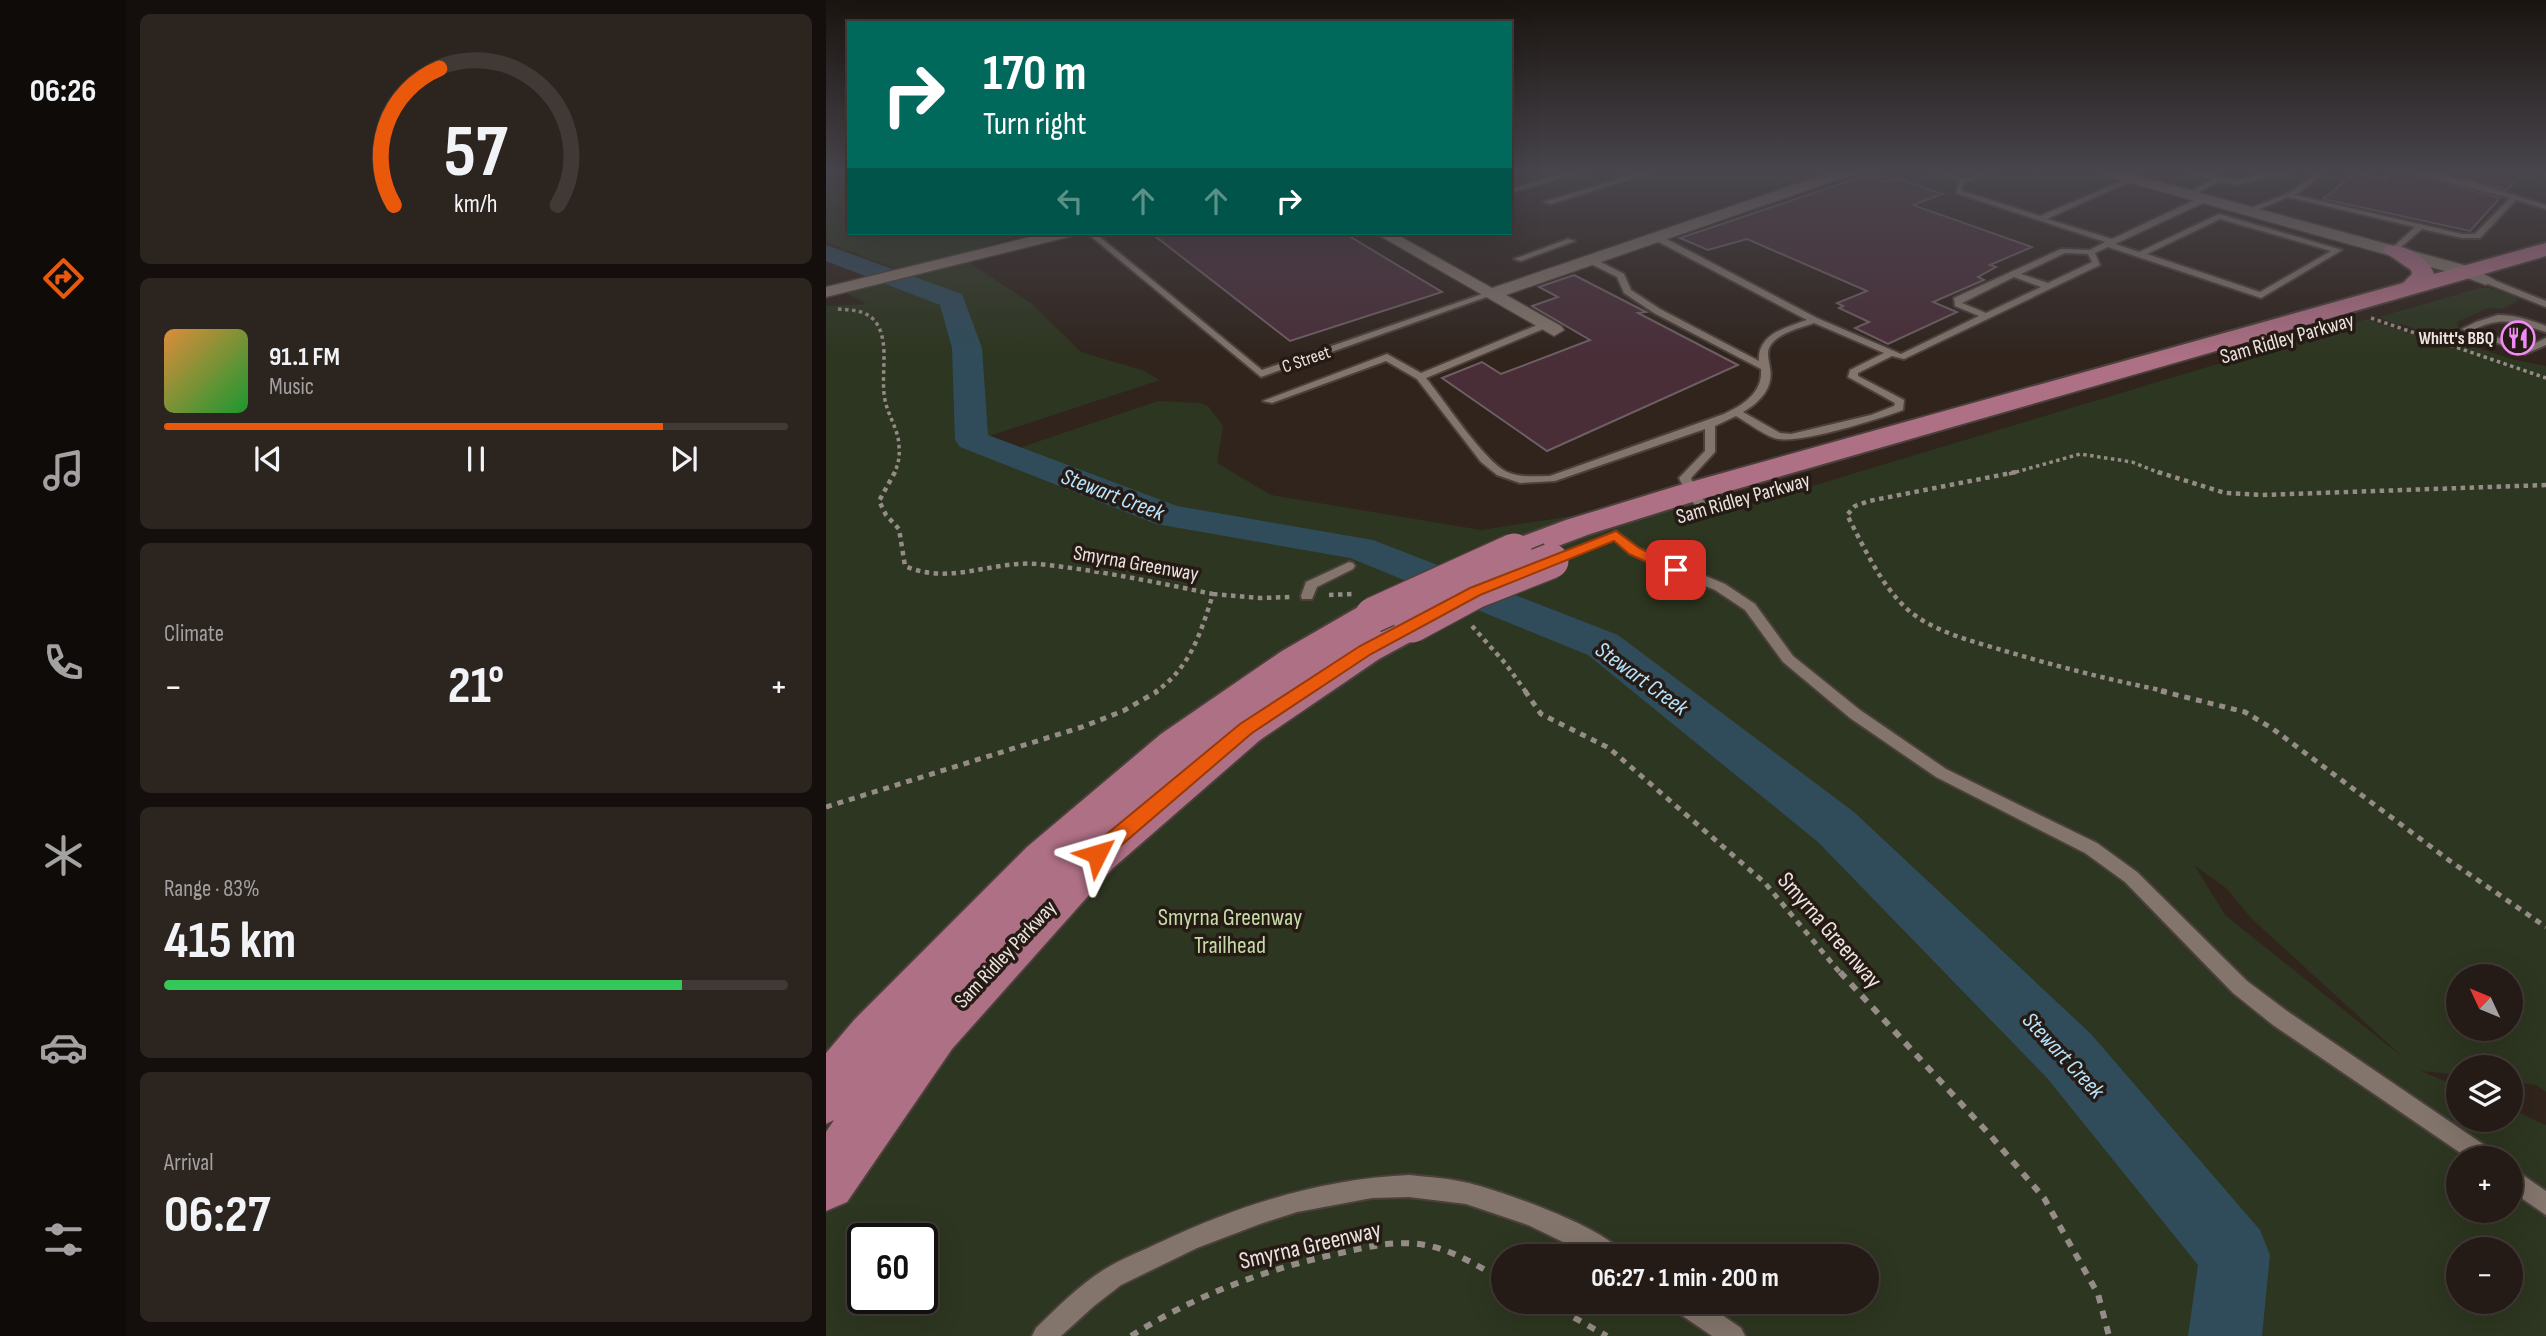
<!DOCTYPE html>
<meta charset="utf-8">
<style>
body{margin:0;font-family:"Sofia Sans Condensed",sans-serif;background:#2c241f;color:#f1f3f6;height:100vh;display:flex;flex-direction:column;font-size:26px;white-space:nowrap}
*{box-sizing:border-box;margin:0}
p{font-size:23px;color:#a3a1a1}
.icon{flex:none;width:38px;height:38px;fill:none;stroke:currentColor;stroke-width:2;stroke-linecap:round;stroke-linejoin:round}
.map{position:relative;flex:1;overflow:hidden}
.panel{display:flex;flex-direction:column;gap:14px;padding:14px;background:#140f0c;width:700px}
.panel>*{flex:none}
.top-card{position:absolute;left:21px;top:21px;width:665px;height:214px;border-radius:0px;box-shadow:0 7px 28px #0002,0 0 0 2px #413935;background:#00695c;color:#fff;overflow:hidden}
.needle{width:46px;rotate:314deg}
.controls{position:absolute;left:1620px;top:964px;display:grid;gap:14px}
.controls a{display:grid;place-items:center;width:77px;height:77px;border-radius:50%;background:#241b16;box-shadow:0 7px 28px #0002,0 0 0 2px #413935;font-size:35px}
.speed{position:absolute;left:21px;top:1223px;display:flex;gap:14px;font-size:35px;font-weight:700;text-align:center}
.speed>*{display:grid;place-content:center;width:91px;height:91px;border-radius:50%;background:#241b16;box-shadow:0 7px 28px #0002,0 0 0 2px #413935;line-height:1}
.speed .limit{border:4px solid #111;border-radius:10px;background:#fff;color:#111}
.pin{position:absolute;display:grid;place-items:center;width:60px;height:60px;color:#fff;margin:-30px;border-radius:14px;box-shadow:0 4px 10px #0006}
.me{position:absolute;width:77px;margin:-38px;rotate:50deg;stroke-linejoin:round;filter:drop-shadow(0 0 5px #0008)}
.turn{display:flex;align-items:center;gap:24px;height:147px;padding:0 21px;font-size:32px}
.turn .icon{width:91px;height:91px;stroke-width:2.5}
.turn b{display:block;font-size:49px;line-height:60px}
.lanes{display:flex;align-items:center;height:66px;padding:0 21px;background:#0003;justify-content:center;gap:35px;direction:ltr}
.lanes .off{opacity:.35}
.big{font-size:52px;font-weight:700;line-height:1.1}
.panel .tile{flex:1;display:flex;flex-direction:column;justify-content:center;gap:10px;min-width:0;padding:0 24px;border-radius:10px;background:#2c241f}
.panel .dial{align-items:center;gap:0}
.dial svg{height:182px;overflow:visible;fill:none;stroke:#413935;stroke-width:7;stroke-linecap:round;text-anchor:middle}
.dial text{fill:#f1f3f6;stroke:none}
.song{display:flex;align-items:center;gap:21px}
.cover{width:84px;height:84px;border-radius:10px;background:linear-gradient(135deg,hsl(30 70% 55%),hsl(130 70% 35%))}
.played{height:7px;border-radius:4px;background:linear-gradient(90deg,#ea580c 80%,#413935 80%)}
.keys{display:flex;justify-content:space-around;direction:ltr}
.heat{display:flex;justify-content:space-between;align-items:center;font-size:38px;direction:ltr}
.charge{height:10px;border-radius:5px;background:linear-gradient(90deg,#34c759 83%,#413935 0)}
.trip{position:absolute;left:665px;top:1244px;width:388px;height:70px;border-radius:35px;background:#241b16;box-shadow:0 7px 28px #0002,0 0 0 2px #413935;font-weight:700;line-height:70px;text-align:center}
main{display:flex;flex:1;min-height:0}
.dock{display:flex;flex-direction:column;width:126px;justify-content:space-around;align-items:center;background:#0e0b09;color:#a3a1a1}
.dock .icon{width:49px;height:49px}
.dock .selected{color:#ea580c}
.dock b{font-size:32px;color:#f1f3f6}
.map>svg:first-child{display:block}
.green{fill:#2d3620;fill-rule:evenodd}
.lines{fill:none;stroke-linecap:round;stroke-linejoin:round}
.river{fill:#304c5b;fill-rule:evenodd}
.building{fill:#492e38;stroke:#6e5f64;stroke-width:2}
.lane-casing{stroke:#4b403b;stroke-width:4}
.street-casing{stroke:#4b403b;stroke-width:3}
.primary-casing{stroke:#4b403b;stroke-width:4}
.path-far3{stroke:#968c87;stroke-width:3.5;stroke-dasharray:3.5 3.5;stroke-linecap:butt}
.path-far2{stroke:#968c87;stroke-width:4.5;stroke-dasharray:4.5 4.5;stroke-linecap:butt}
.path-far1{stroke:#968c87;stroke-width:5;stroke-dasharray:6 6;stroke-linecap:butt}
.path{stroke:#968c87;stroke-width:6;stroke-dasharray:8 8;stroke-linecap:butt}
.lane{fill:#83756c;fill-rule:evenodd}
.street{fill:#83756c;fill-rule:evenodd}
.primary{fill:#ae7085;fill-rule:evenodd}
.primary-bridge-casing{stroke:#4b403b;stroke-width:38;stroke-linecap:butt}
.primary-bridge{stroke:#ae7085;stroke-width:35}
.route{fill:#ea580c;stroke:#983908;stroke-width:2}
.labels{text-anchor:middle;stroke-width:7;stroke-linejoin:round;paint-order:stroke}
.far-poi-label{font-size:18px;font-weight:bold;fill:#ebe3df;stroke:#261b14;text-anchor:end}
.far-street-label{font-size:18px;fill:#ebe3df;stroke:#261b14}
.street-label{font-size:21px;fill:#ebe3df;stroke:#261b14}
.water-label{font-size:23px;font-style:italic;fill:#b7e3fd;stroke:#261b14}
.near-park-label{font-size:24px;fill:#c5dca9;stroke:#261b14}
.near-street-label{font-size:24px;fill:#ebe3df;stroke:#261b14}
</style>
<main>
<nav class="dock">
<b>06:26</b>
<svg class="icon selected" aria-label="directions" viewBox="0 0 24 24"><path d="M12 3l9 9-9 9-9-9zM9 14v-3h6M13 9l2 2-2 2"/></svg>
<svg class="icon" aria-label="music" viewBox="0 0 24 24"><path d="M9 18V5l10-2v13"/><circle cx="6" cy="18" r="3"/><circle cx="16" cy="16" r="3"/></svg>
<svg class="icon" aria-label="phone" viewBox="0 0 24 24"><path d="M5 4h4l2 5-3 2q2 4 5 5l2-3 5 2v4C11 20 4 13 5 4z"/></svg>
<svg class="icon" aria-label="climate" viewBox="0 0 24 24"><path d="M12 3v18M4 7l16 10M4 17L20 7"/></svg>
<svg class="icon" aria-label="car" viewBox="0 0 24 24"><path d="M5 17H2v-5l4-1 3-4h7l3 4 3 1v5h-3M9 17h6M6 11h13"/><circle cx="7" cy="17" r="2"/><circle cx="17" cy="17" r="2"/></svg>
<svg class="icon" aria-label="filters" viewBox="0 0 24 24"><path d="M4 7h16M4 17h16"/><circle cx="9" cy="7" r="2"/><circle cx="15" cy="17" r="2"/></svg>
</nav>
<section class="panel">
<div class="tile dial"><svg viewBox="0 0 100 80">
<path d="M14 69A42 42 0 1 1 86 69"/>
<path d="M14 69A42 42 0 0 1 34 9" stroke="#ea580c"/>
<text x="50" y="56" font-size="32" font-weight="700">57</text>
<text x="50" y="72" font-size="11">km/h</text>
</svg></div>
<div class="tile">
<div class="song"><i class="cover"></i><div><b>91.1 FM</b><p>Music</p></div></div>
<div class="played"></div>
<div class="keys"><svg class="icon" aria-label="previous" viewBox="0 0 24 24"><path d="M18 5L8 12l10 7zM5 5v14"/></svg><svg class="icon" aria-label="pause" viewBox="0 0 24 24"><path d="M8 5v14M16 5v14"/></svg><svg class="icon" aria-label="next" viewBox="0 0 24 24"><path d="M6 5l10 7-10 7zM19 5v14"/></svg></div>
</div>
<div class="tile"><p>Climate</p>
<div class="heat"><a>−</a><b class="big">21°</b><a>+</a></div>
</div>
<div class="tile"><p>Range · 83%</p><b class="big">415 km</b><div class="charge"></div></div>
<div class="tile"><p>Arrival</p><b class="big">06:27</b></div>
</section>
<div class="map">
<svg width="1720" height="1336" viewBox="0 0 1720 1336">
<rect width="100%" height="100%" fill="#30241d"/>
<path class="green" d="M 0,171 L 23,171 L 23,233 L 204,233 L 163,244 L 149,250 L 70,269 L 0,242 Z
M 148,260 L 145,264 L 205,303 L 255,352 L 316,370 L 334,380 L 148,441 L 184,451 L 332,401 L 375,403 L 382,406 L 397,426 L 391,463 L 445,495 L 655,530 L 889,494 L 896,513 L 1541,319 L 1619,345 L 1595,335 L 1592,330 L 1576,324 L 1572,326 L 1553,317 L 1654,288 L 1663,288 L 1690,297 L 1692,301 L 1675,309 L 1662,308 L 1633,321 L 1631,324 L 1633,328 L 1615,336 L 1686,359 L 1720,366 L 1720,1092 L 1710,1085 L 1685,1082 L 1685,1068 L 1633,1068 L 1633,1075 L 1595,1071 L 1633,1087 L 1633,1120 L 1685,1120 L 1685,1109 L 1720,1125 L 1720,1336 L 0,1336 L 0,306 L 40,304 L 19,292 ZM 1369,866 L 1400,888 L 1426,919 L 1579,1059 L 1399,915 ZM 1633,976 L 1685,976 L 1685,1029 L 1633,1029 ZM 1633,1158 L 1685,1158 L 1685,1211 L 1633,1211 ZM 37,1239 L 96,1239 L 96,1298 L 37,1298 ZM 1633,1250 L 1685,1250 L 1685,1302 L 1633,1302 ZM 677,1256 L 1041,1256 L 1041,1302 L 677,1302 Z"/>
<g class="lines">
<path class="river" d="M 0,245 L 136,294 L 156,348 L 162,435 L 351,506 L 547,540 L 792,635 L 1028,812 L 1265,1034 L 1434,1230 L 1444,1255 L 1436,1336 L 1362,1336 L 1372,1265 L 1221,1078 L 992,842 L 762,655 L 524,558 L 330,524 L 134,447 L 129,440 L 126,348 L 114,305 L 0,261 Z"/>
</g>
<path class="building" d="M 1561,171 L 1575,171 L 1674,198 L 1644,231 L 1497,199 L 1529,173 L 1560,180 Z
M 1608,171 L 1698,171 L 1681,190 Z
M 1041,175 L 1060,182 L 1071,178 L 1116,194 L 1087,205 L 1206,247 L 1164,265 L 1170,267 L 1152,277 L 1158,280 L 1107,302 L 1131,312 L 1062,344 L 1029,328 L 1043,322 L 1013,308 L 1017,306 L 1011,303 L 1041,291 L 921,239 L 882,250 L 854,238 Z
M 325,233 L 518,233 L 616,292 L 464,341 Z
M 748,275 L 820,312 L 812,313 L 912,365 L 721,451 L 616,378 L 656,362 L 675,374 L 764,340 L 706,306 L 732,297 L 713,287 Z"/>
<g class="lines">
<defs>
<path id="lane" d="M 748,171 L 759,171 L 684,193 L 684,189 Z
M 819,171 L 829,171 L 725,204 L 718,202 Z
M 1107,171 C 1118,171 1130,178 1140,178 C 1150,177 1158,171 1168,171 L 1138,183 L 1136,191 L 1214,216 L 1303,178 L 1307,178 L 1307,180 L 1221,219 L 1286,239 L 1375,197 L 1381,197 L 1381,201 L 1289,244 L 1313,252 L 1393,214 L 1516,250 L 1435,298 L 1282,247 L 1269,253 L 1274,265 L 1078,359 L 1066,356 L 1032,373 L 1032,376 L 1078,400 L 1077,410 C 1053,419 969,446 948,438 C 935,433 922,423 910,416 L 889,426 L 889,452 L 865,478 L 870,491 L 885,509 L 879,513 C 866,506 859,491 853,478 L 879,451 L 879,429 L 729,481 L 694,483 L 671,475 L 655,462 L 591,379 L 560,361 L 446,403 L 437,401 L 561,354 L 595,373 L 716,323 L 722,323 L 722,327 L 600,378 C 618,400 658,461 681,472 C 695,478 709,476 724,476 L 898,414 C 917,405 937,393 935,369 L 828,313 L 798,293 L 791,277 L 761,262 L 761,258 L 767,258 L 798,274 L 805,290 L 834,309 L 933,361 C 931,334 961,327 981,320 L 827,239 L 827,235 L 833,235 L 991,318 L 1075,354 L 1153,316 L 1129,306 L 1128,298 L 1235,249 L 1264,250 L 1279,242 L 1130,193 L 1133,180 ZM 1394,219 L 1505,251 L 1434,292 L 1321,254 ZM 1239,253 L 1262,254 L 1266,262 L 1222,283 L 1195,274 ZM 1188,277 L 1215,287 L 1160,313 L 1136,303 ZM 988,323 L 1058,353 L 1024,370 L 1022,377 L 1069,403 L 1068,406 L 1045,415 L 965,434 L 954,433 L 917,412 C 933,403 948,388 944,368 C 943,360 940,353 944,346 C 952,333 974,328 988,323 Z
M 1362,171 L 1371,171 L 1411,181 L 1447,171 L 1470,171 L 1458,176 L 1447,175 L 1411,185 L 1394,181 L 1363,197 L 1361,194 L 1387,179 L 1363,173 Z
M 1494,171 L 1502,171 L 1469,195 L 1636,234 L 1649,234 L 1684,198 L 1578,171 C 1625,171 1675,192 1720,205 L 1720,209 L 1690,200 L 1654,238 L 1636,238 L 1596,229 L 1568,253 L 1564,251 L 1565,249 L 1589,227 L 1462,197 L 1424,213 L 1417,211 L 1463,193 Z
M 1707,171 L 1720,171 L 1720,175 L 1708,172 Z
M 261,233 L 269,233 L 436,370 L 662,292 L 669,294 L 435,377 Z
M 742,239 L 749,241 L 695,261 L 688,259 Z
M 1657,278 L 1663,278 L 1720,301 L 1720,307 L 1657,282 Z
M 1672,315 C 1689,315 1704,320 1720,326 L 1720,332 C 1691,323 1678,315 1649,329 L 1699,348 L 1720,338 L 1720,345 L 1699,354 L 1636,329 L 1650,322 Z
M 790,531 L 812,548 L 899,584 L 929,604 L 967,656 L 1034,710 L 1120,769 L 1271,843 L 1311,872 L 1421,981 L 1461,1011 L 1667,1151 L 1670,1158 L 1642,1158 L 1447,1025 L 1407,993 L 1299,882 L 1259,853 L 1110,777 L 1024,718 L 957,662 L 919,610 L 889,590 L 804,554 L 784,535 Z
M 523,562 L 527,563 L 529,566 L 527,569 L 491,587 L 486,599 L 476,599 L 475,596 L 480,582 Z
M 1685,1167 L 1720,1191 L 1720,1215 L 1685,1191 Z
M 583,1175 C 602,1177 620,1178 638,1182 C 668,1188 788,1230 798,1256 L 766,1256 L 702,1225 L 640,1204 L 583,1197 L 546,1198 L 471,1212 L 434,1224 L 371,1248 L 295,1285 L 268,1306 L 235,1336 L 206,1336 L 210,1328 C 232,1307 253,1285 279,1269 C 297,1258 318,1250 337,1241 C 416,1204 496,1179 583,1175 Z
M 844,1302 L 877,1302 L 915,1328 L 919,1336 L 886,1336 L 848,1310 Z"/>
<path id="street" d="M 1009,171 L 1030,171 L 1028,174 L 680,295 L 735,326 L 738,330 L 728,336 L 549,233 L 568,233 L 666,288 Z
M 1271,171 L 1294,171 L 1645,267 L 1669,280 L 1660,285 L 1633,275 L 1273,174 Z
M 221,233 L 248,233 L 246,236 L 0,297 L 0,287 Z"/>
<path id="primary" d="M 1720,243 L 1720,256 L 876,499 L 764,534 L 700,558 L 688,561 L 676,558 L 671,551 L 676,544 L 740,520 L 854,485 L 1577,283 L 1586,274 L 1585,270 L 1557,251 L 1560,246 C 1577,242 1603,258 1608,274 Z
M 547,603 L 560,606 L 565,615 L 560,623 L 586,613 L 599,616 L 604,625 L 599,634 L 553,659 L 434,740 L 287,868 L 126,1049 L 21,1202 L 0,1211 L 0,1132 L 8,1120 L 0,1124 L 0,1053 L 29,1019 L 201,847 L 335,734 L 456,651 L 534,606 Z"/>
</defs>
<use href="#lane" class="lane-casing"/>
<use href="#street" class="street-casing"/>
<use href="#primary" class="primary-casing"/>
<path class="path-far3" d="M 12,309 C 27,310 42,310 51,324 C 64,345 54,376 59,400 C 62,416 73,430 73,447 C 74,457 72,465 68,474
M 1545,318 L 1720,378
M 1183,474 L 1254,454 L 1306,462 L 1336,474"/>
<path class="path-far2" d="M 69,472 L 53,501 L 60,515 L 73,529 L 79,566 C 124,586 166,560 212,564 C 271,570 329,582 387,594 C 375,632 364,669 329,692
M 1190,472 L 1043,501 L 1029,506 L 1021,515 C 1038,547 1054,584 1081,609 C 1107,632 1146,641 1179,651 C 1233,667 1288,681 1344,692
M 1332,472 L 1399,493 L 1436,495 L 1720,485
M 387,594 L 434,598 L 466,597
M 503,595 L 526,594
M 646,626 L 679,663 L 700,692"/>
<path class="path-far1" d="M 699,691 L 715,714 L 783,748 L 939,883 L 1015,974
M 1335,691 L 1419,712 L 1447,729 L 1624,861 L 1720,927
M 0,807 L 256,727 L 297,711 L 332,691"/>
<path class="path" d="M 1014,972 L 1164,1135 L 1218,1198 L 1272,1294 L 1283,1336
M 720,1302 L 781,1336
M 305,1336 C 371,1294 443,1268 519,1252 C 545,1246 572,1240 599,1245 C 627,1250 652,1266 677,1280"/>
<use href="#lane" class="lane"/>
<use href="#street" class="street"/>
<use href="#primary" class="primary"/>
<defs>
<path id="primary-bridge" d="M 547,615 L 688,551
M 586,625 L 649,591 L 725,561"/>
</defs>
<use href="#primary-bridge" class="primary-bridge-casing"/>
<use href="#primary-bridge" class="primary-bridge"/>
</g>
<linearGradient id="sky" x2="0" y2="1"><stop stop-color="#1a1410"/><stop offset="0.48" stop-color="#48454c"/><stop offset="1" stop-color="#48454c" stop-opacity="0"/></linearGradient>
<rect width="1720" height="358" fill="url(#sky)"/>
<path class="route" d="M 790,531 L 813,548 L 857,570 L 850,574 L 845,573 L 803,554 L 788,541 L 654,595 L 545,654 L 426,733 L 278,860 L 271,862 L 264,860 L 261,854 L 264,848 L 414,724 L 534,646 L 644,588 Z"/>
<defs>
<symbol id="restaurant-ring" viewBox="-11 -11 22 22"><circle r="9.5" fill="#261b14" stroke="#f08bf5" stroke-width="1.5"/><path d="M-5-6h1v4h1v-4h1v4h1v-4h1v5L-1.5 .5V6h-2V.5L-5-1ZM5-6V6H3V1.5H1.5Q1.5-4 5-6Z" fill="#f08bf5"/></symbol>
</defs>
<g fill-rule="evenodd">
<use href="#restaurant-ring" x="1673" y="319" width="38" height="38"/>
</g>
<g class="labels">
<g class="far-poi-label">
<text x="1668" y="344">Whitt's BBQ</text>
</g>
<g class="far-street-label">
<text transform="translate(480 359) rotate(-19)" y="6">C Street</text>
</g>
<g class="street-label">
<text transform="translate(1461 338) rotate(-16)" y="7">Sam Ridley Parkway</text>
<text transform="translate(917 498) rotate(-16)" y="7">Sam Ridley Parkway</text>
<text transform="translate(310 563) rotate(10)" y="7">Smyrna Greenway</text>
<text transform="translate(179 954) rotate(-47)" y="7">Sam Ridley Parkway</text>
</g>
<g class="water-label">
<text transform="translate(287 494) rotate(21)" y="8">Stewart Creek</text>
<text transform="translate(816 678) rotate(36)" y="8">Stewart Creek</text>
<text transform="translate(1238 1055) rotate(47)" y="8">Stewart Creek</text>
</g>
<g class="near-park-label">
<text x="404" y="925">Smyrna Greenway<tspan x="404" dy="28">Trailhead</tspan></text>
</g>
<g class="near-street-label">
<text transform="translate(1004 930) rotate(49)" y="8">Smyrna Greenway</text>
<text transform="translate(484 1245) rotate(-13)" y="8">Smyrna Greenway</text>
</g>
</g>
</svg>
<div class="controls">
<a><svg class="needle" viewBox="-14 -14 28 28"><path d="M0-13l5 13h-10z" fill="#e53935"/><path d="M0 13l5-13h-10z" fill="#a3a1a1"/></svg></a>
<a><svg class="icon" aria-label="layers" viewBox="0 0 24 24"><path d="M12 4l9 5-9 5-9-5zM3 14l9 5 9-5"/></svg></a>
<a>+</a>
<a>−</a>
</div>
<div class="speed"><div class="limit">60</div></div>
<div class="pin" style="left:850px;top:570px;background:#d93025"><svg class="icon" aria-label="arrive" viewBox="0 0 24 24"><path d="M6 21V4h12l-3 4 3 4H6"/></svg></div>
<svg class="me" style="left:271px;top:854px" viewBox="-20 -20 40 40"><path d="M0-17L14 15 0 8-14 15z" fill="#ea580c" stroke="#fff" stroke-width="4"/></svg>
<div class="trip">06:27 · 1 min · 200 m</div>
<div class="top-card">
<div class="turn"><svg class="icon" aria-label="right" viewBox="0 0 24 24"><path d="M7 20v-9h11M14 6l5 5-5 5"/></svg><div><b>170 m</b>Turn right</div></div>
<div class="lanes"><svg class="icon off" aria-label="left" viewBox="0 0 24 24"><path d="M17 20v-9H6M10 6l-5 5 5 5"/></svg><svg class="icon off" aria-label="ahead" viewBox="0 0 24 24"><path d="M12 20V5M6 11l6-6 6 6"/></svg><svg class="icon off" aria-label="ahead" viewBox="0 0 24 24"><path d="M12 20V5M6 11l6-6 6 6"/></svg><svg class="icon" aria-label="right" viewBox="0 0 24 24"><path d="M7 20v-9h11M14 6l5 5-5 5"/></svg></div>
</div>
</div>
</main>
